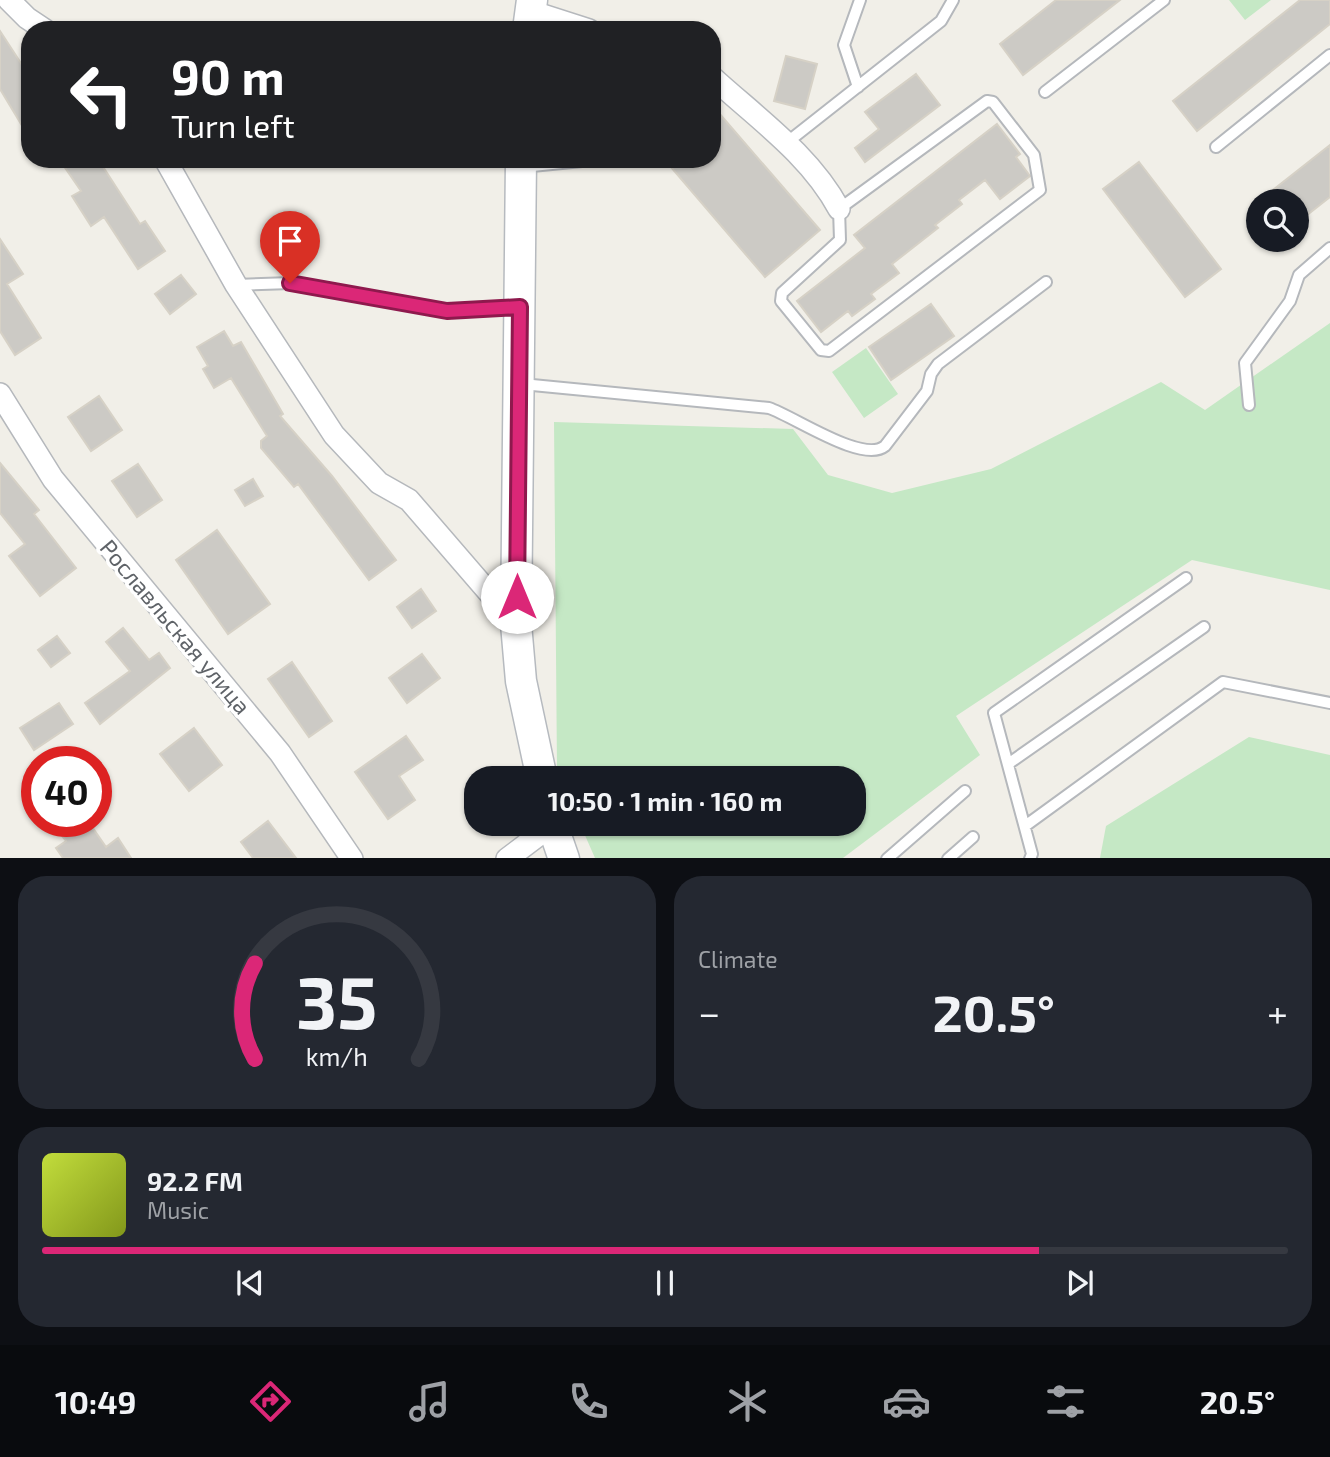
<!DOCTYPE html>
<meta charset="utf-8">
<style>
body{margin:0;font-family:"Exo 2",sans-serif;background:#242831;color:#f1f3f6;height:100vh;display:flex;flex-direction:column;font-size:26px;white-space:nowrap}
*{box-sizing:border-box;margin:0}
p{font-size:23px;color:#9ea1a6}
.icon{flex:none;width:38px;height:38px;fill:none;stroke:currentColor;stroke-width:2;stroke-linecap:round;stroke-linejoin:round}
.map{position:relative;height:858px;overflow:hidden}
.panel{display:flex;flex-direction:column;gap:18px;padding:18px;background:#0d0f14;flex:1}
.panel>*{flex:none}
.top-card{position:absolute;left:21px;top:21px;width:700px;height:147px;border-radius:28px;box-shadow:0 2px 5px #0004;background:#202124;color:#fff;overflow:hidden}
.controls{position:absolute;left:1246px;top:189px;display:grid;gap:14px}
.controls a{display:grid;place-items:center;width:63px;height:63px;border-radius:50%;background:#171b24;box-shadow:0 2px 5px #0004;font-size:35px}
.speed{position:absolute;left:21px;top:746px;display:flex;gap:14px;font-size:35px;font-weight:700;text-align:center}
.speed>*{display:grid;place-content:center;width:91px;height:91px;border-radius:50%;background:#171b24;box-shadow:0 2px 5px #0004;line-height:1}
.speed .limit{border:10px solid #d22;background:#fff;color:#111}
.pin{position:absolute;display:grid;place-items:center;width:60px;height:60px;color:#fff;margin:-72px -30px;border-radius:50% 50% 50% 0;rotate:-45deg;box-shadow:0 0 7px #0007}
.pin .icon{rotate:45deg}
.me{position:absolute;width:77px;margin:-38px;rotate:0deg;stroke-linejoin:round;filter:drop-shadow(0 0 5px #0008)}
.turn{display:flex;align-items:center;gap:24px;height:147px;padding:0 35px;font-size:32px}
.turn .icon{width:91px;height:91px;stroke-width:2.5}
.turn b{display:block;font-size:49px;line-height:60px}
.big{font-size:52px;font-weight:700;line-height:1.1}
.panel .widget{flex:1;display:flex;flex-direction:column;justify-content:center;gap:10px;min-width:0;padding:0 24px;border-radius:28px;background:#242831}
.panel .dial{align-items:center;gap:0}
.dial svg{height:182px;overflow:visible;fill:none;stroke:#363941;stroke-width:7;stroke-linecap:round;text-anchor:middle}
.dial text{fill:#f1f3f6;stroke:none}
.song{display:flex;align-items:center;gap:21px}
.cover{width:84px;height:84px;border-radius:10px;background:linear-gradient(135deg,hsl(70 70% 55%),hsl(70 70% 35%))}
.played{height:7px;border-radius:4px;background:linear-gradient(90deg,#db2777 80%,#363941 80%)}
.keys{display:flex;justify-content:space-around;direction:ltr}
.heat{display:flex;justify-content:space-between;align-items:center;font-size:38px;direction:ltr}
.panel .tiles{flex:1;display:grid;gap:18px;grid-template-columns:1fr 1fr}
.widget:last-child{grid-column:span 2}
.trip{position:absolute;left:464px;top:766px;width:402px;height:70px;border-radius:28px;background:#171b24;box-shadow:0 2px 5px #0004;font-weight:700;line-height:70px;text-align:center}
.menu{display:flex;height:112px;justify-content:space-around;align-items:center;background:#090b0e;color:#9ea1a6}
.menu .icon{width:49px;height:49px}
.menu .current{color:#db2777}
.menu b{font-size:32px;color:#f1f3f6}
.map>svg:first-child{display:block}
.green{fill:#c5e8c5}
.building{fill:#cccac5;stroke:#d6d1c6;stroke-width:2}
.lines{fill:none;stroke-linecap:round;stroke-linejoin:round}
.lane-casing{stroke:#b5b8bc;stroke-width:14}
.street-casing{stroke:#b5b8bc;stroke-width:24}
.secondary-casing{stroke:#b6babf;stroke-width:33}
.lane{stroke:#fff;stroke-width:10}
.street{stroke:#fff;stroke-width:21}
.secondary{stroke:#fff;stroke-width:30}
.route-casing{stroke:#8e194d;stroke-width:18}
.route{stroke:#db2777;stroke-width:12}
.labels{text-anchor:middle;stroke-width:7;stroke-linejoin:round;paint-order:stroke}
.street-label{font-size:23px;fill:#5f6368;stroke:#fff}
</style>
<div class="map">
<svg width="1330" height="859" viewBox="0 0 1330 859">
<rect width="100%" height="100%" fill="#f1efe8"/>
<path class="green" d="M 1229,0 L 1271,0 L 1245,20 Z
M 1330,323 L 1330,590 L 1192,560 L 956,716 L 980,755 L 843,858 L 595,858 L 580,824 L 854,824 L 854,779 L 561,779 L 557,770 L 554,422 L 793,429 L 828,475 L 892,493 L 991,469 L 1161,382 L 1205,410 Z
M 866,348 L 898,394 L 864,418 L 832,372 Z
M 1249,737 L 1330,755 L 1330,858 L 1100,858 L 1106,826 Z"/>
<path class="building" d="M 1056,0 L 1120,0 L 1023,75 L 1000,44 Z
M 1300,0 L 1330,0 L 1330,24 L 1197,131 L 1173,101 Z
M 0,31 L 30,77 L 30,139 L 0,89 Z
M 786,56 L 817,64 L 805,109 L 774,101 Z
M 916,74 L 940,105 L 865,162 L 855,148 L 879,129 L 865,112 Z
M 712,105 L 820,230 L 765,277 L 664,159 L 712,159 Z
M 997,124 L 1020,154 L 1016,157 L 1030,176 L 1000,199 L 985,180 L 959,200 L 962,204 L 935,225 L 938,228 L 892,264 L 899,273 L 871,294 L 875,299 L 852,316 L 848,311 L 821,332 L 797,301 L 865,248 L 854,235 Z
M 1330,145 L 1330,197 L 1297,223 L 1297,201 L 1259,201 Z
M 59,159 L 98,159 L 140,224 L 145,221 L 165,251 L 138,269 L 104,217 L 91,226 L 72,196 L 81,191 Z
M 1139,162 L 1221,269 L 1185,297 L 1103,189 Z
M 0,239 L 23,274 L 7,284 L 41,338 L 15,355 L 0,331 Z
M 181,275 L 196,294 L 170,314 L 155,294 Z
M 931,304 L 954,336 L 891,380 L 869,347 Z
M 224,331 L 233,346 L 241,342 L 283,414 L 280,416 L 332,476 L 396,560 L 369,580 L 298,484 L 294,487 L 261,448 L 261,441 L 267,436 L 231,378 L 214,388 L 203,369 L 208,366 L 197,347 Z
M 99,396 L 122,430 L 91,451 L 68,417 Z
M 0,463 L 39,510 L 34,514 L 76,568 L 40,596 L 9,556 L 25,544 L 0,513 Z
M 138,464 L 162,500 L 137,517 L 112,481 Z
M 253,479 L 263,496 L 245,506 L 235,490 Z
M 217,530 L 270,604 L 228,634 L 176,560 Z
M 421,589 L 436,611 L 412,628 L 397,607 Z
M 123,628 L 149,660 L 159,653 L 170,668 L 100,724 L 85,703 L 130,671 L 106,642 Z
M 57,636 L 70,653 L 51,667 L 38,650 Z
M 422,654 L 440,678 L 407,703 L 389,678 Z
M 292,662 L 332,721 L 309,737 L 268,679 Z
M 59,703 L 73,724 L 34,750 L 20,728 Z
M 194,728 L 222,765 L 189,791 L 160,754 Z
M 406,736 L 423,760 L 399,776 L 415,800 L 388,819 L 355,772 Z
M 50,821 L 88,821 L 106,847 L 118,838 L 131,858 L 63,858 L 56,848 L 66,841 Z
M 268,821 L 296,858 L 253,858 L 241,842 Z"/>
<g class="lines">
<defs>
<path id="lane" d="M 858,87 L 844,45 L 860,0
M 1045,92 L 1164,0
M 987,101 L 993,102 L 1034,155 L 1040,190 L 829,351 L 821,350 L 781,301 L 782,293 L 840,240 L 839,209 Z
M 785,144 L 941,21 L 953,0
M 1216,147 L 1330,55
M 522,167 L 602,159
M 236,285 L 291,283 L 447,311 L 518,307
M 522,384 L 769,408 C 795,417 863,464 885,446 L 927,391 L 931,374 L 938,364 L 1046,282
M 1249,405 L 1245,363 L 1290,301 L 1299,275 L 1330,248
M 1008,764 L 1204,627
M 1025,826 L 1223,682 L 1330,703
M 887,859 L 965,791
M 948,859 L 973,837
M 1030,859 L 1032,854 L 994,713 L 1186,578"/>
<path id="street" d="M 9,0 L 27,18 L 45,30
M 530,11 L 589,30
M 712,77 C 757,118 810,155 839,209
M 165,159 L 236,285 L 334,435 L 379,483 L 409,500 L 516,624
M 0,394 L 53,479 L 280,753 L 352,859
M 507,859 L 552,825"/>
<path id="secondary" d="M 528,30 L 532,0
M 521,159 L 516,624 L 521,681 L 542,779
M 552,824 L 564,859"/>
</defs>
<use href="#lane" class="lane-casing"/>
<use href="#street" class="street-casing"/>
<use href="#secondary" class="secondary-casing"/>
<use href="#lane" class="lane"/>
<use href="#street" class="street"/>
<use href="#secondary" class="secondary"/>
</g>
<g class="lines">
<defs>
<path id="route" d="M 290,283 L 447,311 L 520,307 L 517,597"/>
</defs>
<use href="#route" class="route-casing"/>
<use href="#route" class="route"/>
</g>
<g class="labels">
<g class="street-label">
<text transform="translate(175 627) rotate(50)" y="8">Рославльская улица</text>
</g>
</g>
</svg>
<div class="controls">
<a><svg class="icon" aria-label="search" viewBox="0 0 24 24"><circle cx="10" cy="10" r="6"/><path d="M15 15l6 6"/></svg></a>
</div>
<div class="speed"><div class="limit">40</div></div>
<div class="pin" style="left:290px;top:283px;background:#d93025"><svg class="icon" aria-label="arrive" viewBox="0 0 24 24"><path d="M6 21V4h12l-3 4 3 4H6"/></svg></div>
<svg class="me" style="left:517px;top:597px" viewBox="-20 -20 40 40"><circle r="19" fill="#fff"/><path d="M0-13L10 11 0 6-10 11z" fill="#db2777"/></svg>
<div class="trip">10:50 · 1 min · 160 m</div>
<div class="top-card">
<div class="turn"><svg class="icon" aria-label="left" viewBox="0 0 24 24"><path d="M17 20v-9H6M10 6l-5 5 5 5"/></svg><div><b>90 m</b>Turn left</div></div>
</div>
</div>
<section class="panel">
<div class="tiles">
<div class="widget dial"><svg viewBox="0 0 100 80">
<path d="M14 69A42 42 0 1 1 86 69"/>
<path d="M14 69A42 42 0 0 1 14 27" stroke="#db2777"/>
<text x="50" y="56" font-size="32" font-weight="700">35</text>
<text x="50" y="72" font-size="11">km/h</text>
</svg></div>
<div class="widget"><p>Climate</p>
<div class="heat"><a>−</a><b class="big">20.5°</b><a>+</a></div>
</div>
<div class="widget">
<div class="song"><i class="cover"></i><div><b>92.2 FM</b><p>Music</p></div></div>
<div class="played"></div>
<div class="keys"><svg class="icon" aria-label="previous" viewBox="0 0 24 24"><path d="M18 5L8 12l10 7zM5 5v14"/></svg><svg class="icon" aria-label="pause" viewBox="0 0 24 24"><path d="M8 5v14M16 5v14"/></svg><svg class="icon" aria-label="next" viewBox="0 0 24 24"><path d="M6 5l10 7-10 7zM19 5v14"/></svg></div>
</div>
</div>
</section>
<nav class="menu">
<b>10:49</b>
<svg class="icon current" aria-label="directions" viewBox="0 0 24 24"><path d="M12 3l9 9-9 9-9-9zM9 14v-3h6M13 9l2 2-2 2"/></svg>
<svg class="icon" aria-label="music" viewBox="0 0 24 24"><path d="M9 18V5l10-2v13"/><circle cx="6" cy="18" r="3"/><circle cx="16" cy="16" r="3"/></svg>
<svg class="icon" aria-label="phone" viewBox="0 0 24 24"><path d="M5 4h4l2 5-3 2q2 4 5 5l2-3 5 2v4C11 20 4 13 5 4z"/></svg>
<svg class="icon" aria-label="climate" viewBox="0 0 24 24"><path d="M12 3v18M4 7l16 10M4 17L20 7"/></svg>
<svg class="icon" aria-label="car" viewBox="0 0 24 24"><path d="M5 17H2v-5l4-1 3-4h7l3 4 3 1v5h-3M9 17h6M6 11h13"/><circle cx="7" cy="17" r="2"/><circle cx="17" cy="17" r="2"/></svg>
<svg class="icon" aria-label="filters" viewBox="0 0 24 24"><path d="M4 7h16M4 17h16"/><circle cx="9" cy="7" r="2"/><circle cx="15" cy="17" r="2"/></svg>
<b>20.5°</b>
</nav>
